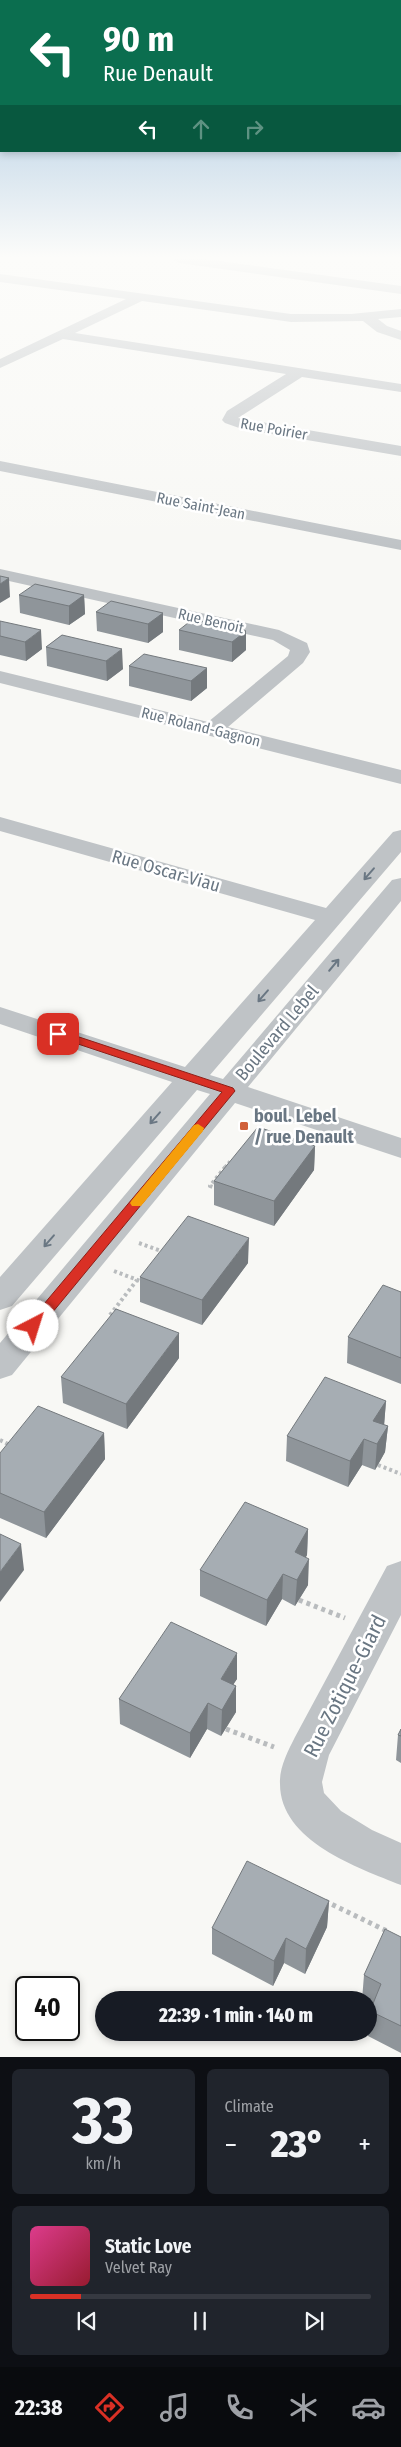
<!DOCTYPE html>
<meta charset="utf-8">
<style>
body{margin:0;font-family:"Fira Sans Condensed",sans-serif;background:#20242c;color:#f1f3f6;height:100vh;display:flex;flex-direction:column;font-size:19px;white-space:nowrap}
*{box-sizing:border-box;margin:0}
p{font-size:16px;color:#9ea1a6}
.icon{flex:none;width:28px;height:28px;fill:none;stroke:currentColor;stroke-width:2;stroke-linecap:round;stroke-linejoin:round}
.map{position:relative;height:2057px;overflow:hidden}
.sheet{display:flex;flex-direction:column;gap:12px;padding:12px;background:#0d0f14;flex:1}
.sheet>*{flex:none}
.guide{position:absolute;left:0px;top:0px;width:401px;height:152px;box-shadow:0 2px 8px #0003;background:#0b6e4f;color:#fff;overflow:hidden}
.speed{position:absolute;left:15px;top:1976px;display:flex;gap:10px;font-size:25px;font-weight:700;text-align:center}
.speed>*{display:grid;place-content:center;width:65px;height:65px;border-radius:50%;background:#171b24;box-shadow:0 2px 8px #0003;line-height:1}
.speed .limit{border:2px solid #111;border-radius:8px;background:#fff;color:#111}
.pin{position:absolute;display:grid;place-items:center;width:42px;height:42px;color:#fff;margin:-21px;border-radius:10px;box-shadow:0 2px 8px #0006}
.me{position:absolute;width:55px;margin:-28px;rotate:40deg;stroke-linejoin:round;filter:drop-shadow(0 0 4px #0008)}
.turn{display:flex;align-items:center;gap:18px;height:105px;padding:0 20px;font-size:22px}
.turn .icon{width:65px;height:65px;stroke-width:2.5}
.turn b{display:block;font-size:35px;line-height:42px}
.lanes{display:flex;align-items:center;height:48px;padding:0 20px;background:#0003;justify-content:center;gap:25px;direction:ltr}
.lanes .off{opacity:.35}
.big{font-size:38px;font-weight:800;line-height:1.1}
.sheet .widget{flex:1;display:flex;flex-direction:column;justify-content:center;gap:8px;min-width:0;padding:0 18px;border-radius:8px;background:#20242c}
.sheet .dial{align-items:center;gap:0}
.dial b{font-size:65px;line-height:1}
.song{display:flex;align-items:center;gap:15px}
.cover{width:60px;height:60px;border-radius:8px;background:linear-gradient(135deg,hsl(330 70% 55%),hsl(350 70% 35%))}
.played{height:5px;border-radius:2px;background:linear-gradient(90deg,#d93025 15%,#363941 15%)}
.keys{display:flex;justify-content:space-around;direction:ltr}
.heat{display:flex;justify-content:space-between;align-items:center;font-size:28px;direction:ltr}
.sheet .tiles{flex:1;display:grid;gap:12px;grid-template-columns:1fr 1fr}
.widget:last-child{grid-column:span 2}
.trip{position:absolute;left:95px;top:1991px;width:282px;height:50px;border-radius:25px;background:#171b24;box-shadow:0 2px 8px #0003;font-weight:800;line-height:50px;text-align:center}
.tabs{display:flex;height:80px;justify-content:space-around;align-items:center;background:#090b0e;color:#9ea1a6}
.tabs .icon{width:35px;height:35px}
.tabs .selected{color:#d93025}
.tabs b{font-size:22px;color:#f1f3f6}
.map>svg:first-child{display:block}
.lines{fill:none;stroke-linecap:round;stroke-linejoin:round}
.path-far2{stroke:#b9bcbe;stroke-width:3;stroke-dasharray:2.5 2.5;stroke-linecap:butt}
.path-far1{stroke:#b9bcbe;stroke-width:4;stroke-dasharray:3 3;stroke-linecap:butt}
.path{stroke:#b9bcbe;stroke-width:5;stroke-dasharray:4 4;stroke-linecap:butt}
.minor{fill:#bfc3c6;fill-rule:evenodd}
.wall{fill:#8f959a}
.shaded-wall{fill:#74797d}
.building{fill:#a6adb3;stroke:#74797d}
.oneway{stroke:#6a7783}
.route{fill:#d93025;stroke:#8d1f18}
.slow{fill:#f59e0b}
.poi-dot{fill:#d1613c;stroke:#fff;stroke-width:2}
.labels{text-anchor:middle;stroke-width:5;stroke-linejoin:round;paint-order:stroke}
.far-street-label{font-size:15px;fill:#6a7783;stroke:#fff}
.street-label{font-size:18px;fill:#6a7783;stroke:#fff}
.poi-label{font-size:18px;font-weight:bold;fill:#6a7783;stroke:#fff;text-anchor:start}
.near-street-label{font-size:21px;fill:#6a7783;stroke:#fff}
</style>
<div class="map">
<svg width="401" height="2057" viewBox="0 0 401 2057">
<rect width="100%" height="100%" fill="#f8f8f5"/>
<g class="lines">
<path class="path-far2" d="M 225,1167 L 230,1161 L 233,1162"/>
<path class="path-far1" d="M 218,1189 L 210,1186 L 226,1166
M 139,1243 L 164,1252
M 114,1271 L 143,1282
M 110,1315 L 137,1280
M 0,1440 L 10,1445
M 378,1465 L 401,1474"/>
<path class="path" d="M 299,1600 L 345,1618
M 226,1729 L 274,1747
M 325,1901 L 387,1931"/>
<path class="minor" d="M 173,259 L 206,259 L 401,286 L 401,294 L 179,263 Z
M 0,274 L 291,314 L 351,314 L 401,309 L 401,317 L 378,319 L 387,326 L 401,331 L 401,340 L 377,332 L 363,321 L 291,322 L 142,301 L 75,333 L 401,384 L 401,392 L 302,377 L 238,418 L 401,446 L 401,456 L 242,429 L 225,423 L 222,420 L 227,411 L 286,374 L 63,339 L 0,368 L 0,359 L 126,299 L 0,282 Z
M 0,461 L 401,540 L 401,550 L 0,471 Z
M 0,569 L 279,630 L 307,643 L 310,652 L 303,663 L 228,727 L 401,770 L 401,784 L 0,683 L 0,671 L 208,722 L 288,656 L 290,650 L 273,640 L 0,579 Z
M 0,817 L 326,908 L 393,832 L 401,830 L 401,852 L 210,1075 L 223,1079 L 392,880 L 401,878 L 401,901 L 248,1087 L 401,1138 L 401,1158 L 235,1103 L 12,1375 L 0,1379 L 0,1343 L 210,1094 L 197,1090 L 12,1306 L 0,1310 L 0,1277 L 172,1082 L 0,1024 L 0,1007 L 185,1067 L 315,920 L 0,831 Z
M 401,1561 L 401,1615 L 329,1755 L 322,1782 L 324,1793 L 341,1811 L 372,1830 L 401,1843 L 401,1885 C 358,1868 280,1841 280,1784 C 279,1768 288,1751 295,1737 L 387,1566 Z"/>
</g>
<path class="wall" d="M 19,595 L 84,595 L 85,614 L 69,625 L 20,613 Z
M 96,612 L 163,613 L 163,632 L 148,643 L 97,631 Z
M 0,621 L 42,649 L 26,661 L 0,655 Z
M 179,630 L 246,631 L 246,650 L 232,662 L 179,650 Z
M 62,635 L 123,669 L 107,681 L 47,666 L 46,647 Z
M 129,666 L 207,668 L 207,688 L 191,701 L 129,686 Z
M 315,1146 L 314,1170 L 274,1226 L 214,1205 L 214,1181 Z
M 248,1263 L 202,1325 L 140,1302 L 140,1277 Z
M 401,1292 L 401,1384 L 347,1363 L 348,1337 Z
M 179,1358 L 127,1429 L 63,1403 L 61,1377 Z
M 386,1401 L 384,1425 L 388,1426 L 385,1452 L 375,1470 L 362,1465 L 348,1487 L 286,1461 L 287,1436 Z
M 104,1433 L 105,1459 L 46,1538 L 0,1518 L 0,1453 Z
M 308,1529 L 307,1555 L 306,1557 L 308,1585 L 295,1606 L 282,1599 L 266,1626 L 200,1596 L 200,1570 Z
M 237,1679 L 233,1684 L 236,1686 L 236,1712 L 221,1736 L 207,1729 L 190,1758 L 120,1724 L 119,1699 Z
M 401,1729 L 401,1763 L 396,1760 L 398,1735 Z
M 329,1901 L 327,1927 L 305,1974 L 284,1963 L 273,1986 L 212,1954 L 212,1928 Z
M 401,1937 L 401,2053 L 368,2036 L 368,2032 L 369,2032 L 370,2011 L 372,2006 L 369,2004 L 369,2000 L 362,2000 L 364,1975 Z"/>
<path class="shaded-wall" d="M 9,578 L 10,597 L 0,603 L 0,584 Z
M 84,595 L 85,614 L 69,625 L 69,606 Z
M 163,613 L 163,632 L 148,643 L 148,624 Z
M 41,630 L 42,649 L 26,661 L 25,642 Z
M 246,631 L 246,650 L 232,662 L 232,642 Z
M 122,649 L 123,669 L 107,681 L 106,661 Z
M 207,668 L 207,688 L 191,701 L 191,681 Z
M 315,1146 L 314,1170 L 274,1226 L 274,1201 Z
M 249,1238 L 248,1263 L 202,1325 L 202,1300 Z
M 179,1333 L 179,1358 L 127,1429 L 126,1404 Z
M 386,1401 L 384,1426 L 373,1421 Z
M 388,1426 L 385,1452 L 375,1470 L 377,1444 Z
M 104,1433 L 105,1459 L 46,1538 L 44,1512 Z
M 364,1439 L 362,1465 L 348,1487 L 350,1461 Z
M 308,1529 L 307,1555 L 293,1578 L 295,1552 Z
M 21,1544 L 24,1570 L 0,1602 L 0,1572 Z
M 309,1559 L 308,1585 L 295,1606 L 297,1580 Z
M 283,1574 L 282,1599 L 266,1626 L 267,1600 Z
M 237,1653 L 237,1679 L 220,1705 L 221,1679 Z
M 236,1686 L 236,1712 L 221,1736 L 222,1710 Z
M 208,1703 L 207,1729 L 190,1758 L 190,1733 Z
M 329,1901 L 327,1927 L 305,1974 L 306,1949 Z
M 286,1938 L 284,1963 L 273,1986 L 274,1961 Z"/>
<path class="building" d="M 0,576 L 9,578 L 0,584 Z
M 35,584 L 84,595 L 69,606 L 19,595 Z
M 111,601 L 163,613 L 148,624 L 96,612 Z
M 193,619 L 246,631 L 232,642 L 179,630 Z
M 0,621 L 41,630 L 25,642 L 0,636 Z
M 62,635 L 122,649 L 106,661 L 46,647 Z
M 144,654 L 207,668 L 191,681 L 129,666 Z
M 258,1127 L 315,1146 L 274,1201 L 214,1181 Z
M 188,1216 L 249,1238 L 202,1300 L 140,1277 Z
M 383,1285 L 401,1292 L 401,1358 L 348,1337 Z
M 116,1309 L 179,1333 L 126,1404 L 61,1377 Z
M 325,1377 L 386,1401 L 373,1421 L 388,1426 L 380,1439 L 377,1444 L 364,1439 L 350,1461 L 287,1436 Z
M 38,1406 L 104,1433 L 44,1512 L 0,1493 L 0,1453 Z
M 245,1502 L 308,1529 L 295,1552 L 309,1559 L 297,1580 L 283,1574 L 267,1600 L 200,1570 Z
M 0,1534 L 21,1544 L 0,1572 Z
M 171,1622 L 237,1653 L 221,1679 L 236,1686 L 226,1703 L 222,1710 L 208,1703 L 190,1733 L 119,1699 Z
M 401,1729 L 401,1736 L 398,1735 Z
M 247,1861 L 329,1901 L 306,1949 L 286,1938 L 274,1961 L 212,1928 Z
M 385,1929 L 401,1937 L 401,2026 L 370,2011 L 381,1984 L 364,1975 Z"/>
<defs><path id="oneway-shaft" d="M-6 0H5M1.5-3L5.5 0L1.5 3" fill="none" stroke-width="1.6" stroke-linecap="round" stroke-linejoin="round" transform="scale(1.25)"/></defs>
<g class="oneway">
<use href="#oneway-shaft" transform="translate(369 874) rotate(131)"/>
<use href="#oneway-shaft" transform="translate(334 965) rotate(-50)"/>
<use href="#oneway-shaft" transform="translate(263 996) rotate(131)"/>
<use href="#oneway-shaft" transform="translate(155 1118) rotate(131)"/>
<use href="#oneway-shaft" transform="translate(49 1241) rotate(131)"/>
</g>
<linearGradient id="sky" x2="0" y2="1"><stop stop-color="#95bada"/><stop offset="0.47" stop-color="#fcfcfa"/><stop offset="1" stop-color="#fcfcfa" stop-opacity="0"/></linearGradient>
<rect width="401" height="547" fill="url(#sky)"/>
<path class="route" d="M 58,1030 L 233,1088 L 235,1091 L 38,1330 L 28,1330 L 26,1326 L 28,1323 L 222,1092 L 54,1036 L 52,1034 Z"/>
<path class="slow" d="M 198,1124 L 204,1128 L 203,1131 L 141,1206 L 132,1206 L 130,1203 L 132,1200 L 194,1125 Z"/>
<rect class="poi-dot" x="239" y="1121" width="10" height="10" rx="2.5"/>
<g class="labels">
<g class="far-street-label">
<text transform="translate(274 429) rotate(10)" y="5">Rue Poirier</text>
<text transform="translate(201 506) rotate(11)" y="5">Rue Saint-Jean</text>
<text transform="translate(211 621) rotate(13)" y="5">Rue Benoit</text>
<text transform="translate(201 727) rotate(14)" y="5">Rue Roland-Gagnon</text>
</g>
<g class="street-label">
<text transform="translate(166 871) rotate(16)" y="6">Rue Oscar-Viau</text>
<text transform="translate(277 1033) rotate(-50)" y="6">Boulevard Lebel</text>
</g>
<g class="poi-label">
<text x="254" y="1122">boul. Lebel<tspan x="254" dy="21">/ rue Denault</tspan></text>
</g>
<g class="near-street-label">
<text transform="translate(345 1686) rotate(-63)" y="7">Rue Zotique-Giard</text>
</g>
</g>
</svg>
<div class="speed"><div class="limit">40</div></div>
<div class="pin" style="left:58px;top:1034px;background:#d93025"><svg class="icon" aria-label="arrive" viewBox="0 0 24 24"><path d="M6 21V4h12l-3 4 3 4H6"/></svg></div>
<svg class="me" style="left:33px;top:1326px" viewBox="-20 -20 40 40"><circle r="19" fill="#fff"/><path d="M0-13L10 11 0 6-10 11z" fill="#d93025"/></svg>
<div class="trip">22:39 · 1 min · 140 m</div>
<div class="guide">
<div class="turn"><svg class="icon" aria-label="left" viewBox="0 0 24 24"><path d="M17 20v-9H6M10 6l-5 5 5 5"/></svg><div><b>90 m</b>Rue Denault</div></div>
<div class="lanes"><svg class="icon" aria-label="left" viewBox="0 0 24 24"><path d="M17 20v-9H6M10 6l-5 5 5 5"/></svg><svg class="icon off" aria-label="ahead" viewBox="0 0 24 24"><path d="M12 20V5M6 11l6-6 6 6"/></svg><svg class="icon off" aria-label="right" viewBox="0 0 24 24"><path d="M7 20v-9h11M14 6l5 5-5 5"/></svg></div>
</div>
</div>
<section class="sheet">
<div class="tiles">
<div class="widget dial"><b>33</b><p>km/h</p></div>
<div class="widget"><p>Climate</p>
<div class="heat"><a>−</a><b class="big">23°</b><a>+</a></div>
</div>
<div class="widget">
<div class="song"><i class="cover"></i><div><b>Static Love</b><p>Velvet Ray</p></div></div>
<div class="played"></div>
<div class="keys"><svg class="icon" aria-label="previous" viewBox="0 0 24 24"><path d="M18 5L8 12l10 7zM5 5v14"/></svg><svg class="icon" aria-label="pause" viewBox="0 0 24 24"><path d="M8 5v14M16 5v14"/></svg><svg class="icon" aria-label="next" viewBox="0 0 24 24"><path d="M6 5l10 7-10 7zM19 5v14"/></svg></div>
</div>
</div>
</section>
<nav class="tabs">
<b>22:38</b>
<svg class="icon selected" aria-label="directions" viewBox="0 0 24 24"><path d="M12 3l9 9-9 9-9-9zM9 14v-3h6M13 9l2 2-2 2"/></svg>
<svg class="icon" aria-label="music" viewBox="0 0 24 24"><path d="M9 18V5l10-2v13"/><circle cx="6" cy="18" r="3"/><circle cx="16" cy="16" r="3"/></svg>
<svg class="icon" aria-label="phone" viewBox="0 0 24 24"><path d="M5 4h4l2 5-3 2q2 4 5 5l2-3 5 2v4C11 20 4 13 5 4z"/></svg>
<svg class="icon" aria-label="climate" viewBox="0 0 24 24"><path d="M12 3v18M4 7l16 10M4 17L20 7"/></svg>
<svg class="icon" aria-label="car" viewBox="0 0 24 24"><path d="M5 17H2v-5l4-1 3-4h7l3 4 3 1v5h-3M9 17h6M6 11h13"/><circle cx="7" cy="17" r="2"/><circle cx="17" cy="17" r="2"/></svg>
</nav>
